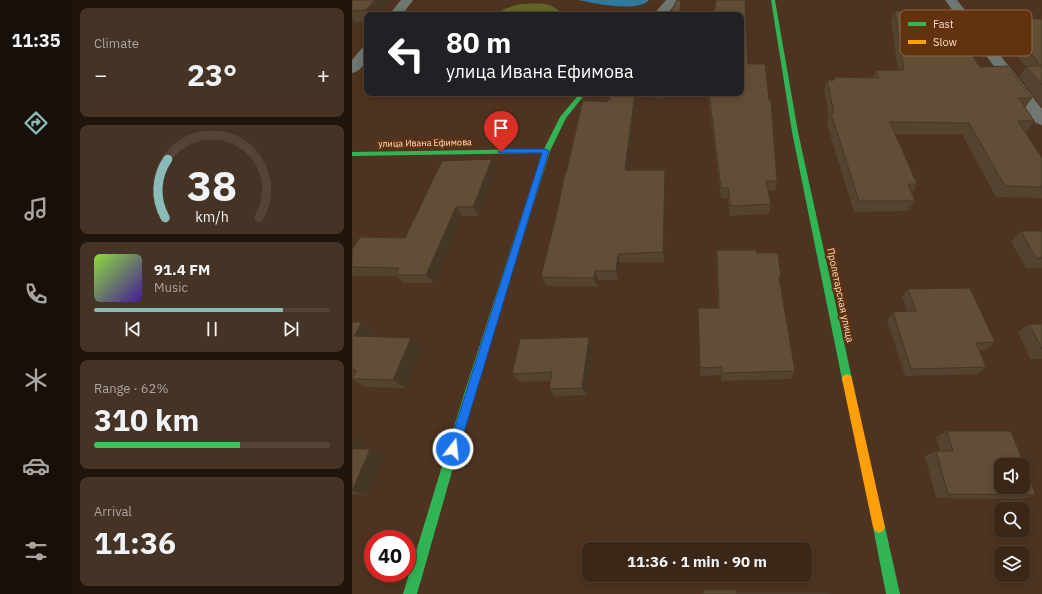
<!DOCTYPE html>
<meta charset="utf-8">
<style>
body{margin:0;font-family:"IBM Plex Sans",sans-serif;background:#453325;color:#f1f3f6;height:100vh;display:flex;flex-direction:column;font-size:15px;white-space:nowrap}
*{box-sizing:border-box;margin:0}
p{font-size:13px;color:#aba5a2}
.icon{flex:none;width:22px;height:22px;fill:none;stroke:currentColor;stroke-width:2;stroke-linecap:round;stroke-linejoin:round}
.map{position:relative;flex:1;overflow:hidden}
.drawer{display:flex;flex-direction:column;gap:8px;padding:8px;background:#20150d;width:280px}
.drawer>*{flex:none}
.banner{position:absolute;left:12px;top:12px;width:380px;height:84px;border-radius:8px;box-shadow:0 2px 10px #0003,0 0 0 1px #544437;background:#202124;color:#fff;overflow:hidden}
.buttons{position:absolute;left:642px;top:458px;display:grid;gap:8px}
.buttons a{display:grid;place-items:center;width:36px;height:36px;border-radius:8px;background:#3a2718;box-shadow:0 2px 10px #0003,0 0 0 1px #544437;font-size:20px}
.speed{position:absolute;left:12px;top:530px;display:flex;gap:8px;font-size:20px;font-weight:700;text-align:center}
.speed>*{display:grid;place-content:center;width:52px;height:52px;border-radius:50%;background:#3a2718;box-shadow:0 2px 10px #0003,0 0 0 1px #544437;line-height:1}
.speed .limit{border:6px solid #d22;background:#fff;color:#111}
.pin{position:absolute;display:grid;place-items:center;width:34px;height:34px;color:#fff;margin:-41px -17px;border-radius:50% 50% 50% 0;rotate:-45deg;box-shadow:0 0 4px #0007}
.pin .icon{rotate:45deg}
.me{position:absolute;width:44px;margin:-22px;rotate:16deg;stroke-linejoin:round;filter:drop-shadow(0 0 3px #0008)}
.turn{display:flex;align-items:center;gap:14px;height:84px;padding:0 16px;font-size:18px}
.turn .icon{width:52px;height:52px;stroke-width:2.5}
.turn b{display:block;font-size:28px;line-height:34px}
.big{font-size:30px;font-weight:700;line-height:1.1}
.drawer .tile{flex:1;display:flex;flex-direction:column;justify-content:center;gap:6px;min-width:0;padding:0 14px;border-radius:8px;background:#453325}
.drawer .dial{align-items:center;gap:0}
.dial svg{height:104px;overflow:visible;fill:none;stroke:#544437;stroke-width:7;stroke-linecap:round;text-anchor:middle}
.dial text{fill:#f1f3f6;stroke:none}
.song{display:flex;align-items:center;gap:12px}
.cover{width:48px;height:48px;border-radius:6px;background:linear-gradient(135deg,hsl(90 70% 55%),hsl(260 70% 35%))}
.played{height:4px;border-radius:2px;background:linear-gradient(90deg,#8bbbb9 80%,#544437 80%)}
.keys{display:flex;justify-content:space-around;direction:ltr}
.heat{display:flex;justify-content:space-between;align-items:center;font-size:22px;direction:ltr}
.charge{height:6px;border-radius:3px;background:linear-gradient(90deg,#34c759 62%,#544437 0)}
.trip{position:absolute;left:230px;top:542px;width:230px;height:40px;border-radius:8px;background:#3a2718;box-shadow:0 2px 10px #0003,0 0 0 1px #544437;font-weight:700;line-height:40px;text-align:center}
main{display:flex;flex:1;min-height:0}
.tab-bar{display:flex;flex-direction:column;width:72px;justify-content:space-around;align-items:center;background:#17100a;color:#aba5a2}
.tab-bar .icon{width:28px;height:28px}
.tab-bar .on{color:#8bbbb9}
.tab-bar b{font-size:18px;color:#f1f3f6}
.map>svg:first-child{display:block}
.green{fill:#646625}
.water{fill:#31799c}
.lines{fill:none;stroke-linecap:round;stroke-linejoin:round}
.street{fill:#707771;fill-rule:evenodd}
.fast{fill:#30b455;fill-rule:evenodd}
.slow{fill:#ff9f0a;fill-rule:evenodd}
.wall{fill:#54432f}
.shaded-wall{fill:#453726}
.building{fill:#624e37;stroke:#453726;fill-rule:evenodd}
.route{fill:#1a73e8;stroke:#114b97}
.labels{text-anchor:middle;stroke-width:4;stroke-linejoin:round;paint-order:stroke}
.far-street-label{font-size:9px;fill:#fcdecb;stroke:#61320d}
.street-label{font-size:10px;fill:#fcdecb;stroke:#61320d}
.key{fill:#61320d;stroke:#906646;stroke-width:1}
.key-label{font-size:11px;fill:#fcdecb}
</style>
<main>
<nav class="tab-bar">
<b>11:35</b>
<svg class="icon on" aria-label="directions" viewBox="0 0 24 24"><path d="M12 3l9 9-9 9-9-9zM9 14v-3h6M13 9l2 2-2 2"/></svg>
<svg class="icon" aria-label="music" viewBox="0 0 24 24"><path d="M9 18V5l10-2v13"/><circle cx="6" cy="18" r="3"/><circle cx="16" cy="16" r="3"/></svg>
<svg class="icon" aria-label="phone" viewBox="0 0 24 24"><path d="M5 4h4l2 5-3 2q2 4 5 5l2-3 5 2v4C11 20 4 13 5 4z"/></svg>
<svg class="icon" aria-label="climate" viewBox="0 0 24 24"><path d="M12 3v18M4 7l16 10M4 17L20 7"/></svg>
<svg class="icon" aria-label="car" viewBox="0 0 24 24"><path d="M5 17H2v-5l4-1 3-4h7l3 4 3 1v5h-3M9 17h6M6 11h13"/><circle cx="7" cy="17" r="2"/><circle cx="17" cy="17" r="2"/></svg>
<svg class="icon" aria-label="filters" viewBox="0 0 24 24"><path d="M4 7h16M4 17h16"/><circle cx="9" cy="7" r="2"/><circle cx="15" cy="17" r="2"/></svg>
</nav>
<section class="drawer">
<div class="tile"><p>Climate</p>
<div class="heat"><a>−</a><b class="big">23°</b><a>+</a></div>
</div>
<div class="tile dial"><svg viewBox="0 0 100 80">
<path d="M14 69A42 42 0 1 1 86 69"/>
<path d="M14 69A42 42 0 0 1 16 24" stroke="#8bbbb9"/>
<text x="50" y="56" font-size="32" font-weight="700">38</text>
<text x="50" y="72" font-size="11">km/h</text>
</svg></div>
<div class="tile">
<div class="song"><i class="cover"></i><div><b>91.4 FM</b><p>Music</p></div></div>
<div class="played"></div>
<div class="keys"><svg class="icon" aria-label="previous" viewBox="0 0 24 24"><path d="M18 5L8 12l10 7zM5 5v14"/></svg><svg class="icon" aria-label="pause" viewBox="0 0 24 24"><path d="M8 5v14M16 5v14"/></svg><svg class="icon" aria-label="next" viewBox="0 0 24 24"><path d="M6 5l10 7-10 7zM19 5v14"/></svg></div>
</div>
<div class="tile"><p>Range · 62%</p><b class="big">310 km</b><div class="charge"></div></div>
<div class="tile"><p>Arrival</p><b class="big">11:36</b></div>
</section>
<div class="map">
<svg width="690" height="594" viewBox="0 0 690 594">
<rect width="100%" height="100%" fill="#4e3420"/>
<path class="green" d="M 168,4 C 186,4 198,0 211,15 L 146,15 L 152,9 Z"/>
<path class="water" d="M 226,0 L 297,0 C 285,13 242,3 226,0 Z"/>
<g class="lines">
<path class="street" d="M 49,0 L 61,0 L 50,15 L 37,15 Z
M 314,0 L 327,0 L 314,15 L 301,15 Z
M 593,0 L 605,0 L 690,109 L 690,125 L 684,123 Z
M 15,47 C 15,58 13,70 0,73 L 0,60 L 10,48 Z"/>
<path class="fast" d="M 419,0 L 423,0 L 446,132 L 500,379 L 499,382 L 495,384 L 491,382 L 490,379 L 440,132 Z
M 228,93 L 234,93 L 214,118 L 198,151 L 123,391 L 65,594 L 51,594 L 113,391 L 190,153 L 0,156 L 0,152 L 192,149 L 208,117 Z
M 527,521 L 531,523 L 533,527 L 548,594 L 534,594 L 521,527 L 523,523 Z"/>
<path class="slow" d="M 495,374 L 499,376 L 500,379 L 533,527 L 531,531 L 527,533 L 523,531 L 521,527 L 490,379 L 491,376 Z"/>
</g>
<path class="wall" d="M 0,0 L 38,0 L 26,15 L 15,15 L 15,22 L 3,22 L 0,26 Z
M 543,11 L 628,67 L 680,98 L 673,108 L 682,121 L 674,132 L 673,132 L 690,158 L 690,198 L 644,197 L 610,134 L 543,134 L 565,184 L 560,193 L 563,201 L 556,211 L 502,212 L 475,124 L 477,117 L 472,91 L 475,80 L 481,80 L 482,77 L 521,77 L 524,70 L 546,70 L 539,21 Z
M 652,19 L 690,19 L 690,107 L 667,77 L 674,67 L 646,30 Z
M 396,64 L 425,181 L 423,191 L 416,191 L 419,204 L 417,214 L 378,216 L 376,198 L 369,198 L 356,97 L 356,93 L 389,93 Z
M 261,93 L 315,93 L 312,99 L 285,95 L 276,170 L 314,181 L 312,262 L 268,263 L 266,280 L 246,280 L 245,287 L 194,286 L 189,277 L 214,173 Z
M 140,159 L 144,169 L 127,216 L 110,216 L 82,283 L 52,283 L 45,276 L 0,276 L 0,250 L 53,238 Z
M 669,231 L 690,231 L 690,268 L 674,268 L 659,242 Z
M 365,250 L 405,253 L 429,277 L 428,282 L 443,371 L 439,379 L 369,381 L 369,375 L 348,376 L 346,308 L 366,308 L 364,261 Z
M 556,289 L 643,342 L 634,350 L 627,350 L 634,367 L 625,374 L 553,376 L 535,320 L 541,312 L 555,311 L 550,297 Z
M 0,322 L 10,322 L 22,332 L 20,337 L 59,338 L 70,347 L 53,388 L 14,387 L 0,379 Z
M 677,324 L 690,324 L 690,359 L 678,359 L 666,332 Z
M 237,337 L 241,346 L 235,395 L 203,396 L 197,389 L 198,381 L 168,382 L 160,374 Z
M 595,431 L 684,495 L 669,499 L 584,498 L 573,456 L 584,451 L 588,451 L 584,437 Z
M 0,438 L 14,443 L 11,449 L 32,455 L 16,495 L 0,494 Z
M 351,589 L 382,589 L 384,590 L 384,592 L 471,592 L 477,593 L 351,594 Z"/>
<path class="shaded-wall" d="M 23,0 L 38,0 L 26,15 L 16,15 L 14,10 Z
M 0,16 L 3,22 L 0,26 Z
M 283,93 L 285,93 L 285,95 L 275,180 L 273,170 Z
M 312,93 L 315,93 L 312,99 Z
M 140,159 L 144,169 L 127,216 L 121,207 Z
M 313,170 L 314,181 L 312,262 L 311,252 Z
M 104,207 L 110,216 L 82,283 L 74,275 Z
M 266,254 L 268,263 L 266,280 L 264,271 Z
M 243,271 L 246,280 L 245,287 L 242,278 Z
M 10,322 L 22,332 L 15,345 L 2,336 Z
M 237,337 L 241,346 L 235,395 L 230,388 Z
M 59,338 L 70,347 L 53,388 L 41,380 Z
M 0,438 L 14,443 L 9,454 L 0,451 Z
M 18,449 L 32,455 L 16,495 L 0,491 Z"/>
<path class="building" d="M 0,0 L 23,0 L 14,10 L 0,11 Z
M 325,0 L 329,0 L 328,15 L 317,15 Z
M 364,0 L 393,0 L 396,64 L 413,64 L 417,100 L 419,100 L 425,181 L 414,181 L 419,204 L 379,206 L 376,188 L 369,188 L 357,93 L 389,93 L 389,15 L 362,15 Z
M 589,10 L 628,67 L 655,66 L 680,98 L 667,98 L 682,121 L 666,121 L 690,158 L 690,187 L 653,186 L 617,123 L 538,122 L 565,184 L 556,184 L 563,201 L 507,201 L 479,113 L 482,113 L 475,80 L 483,80 L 482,77 L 527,78 L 524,70 L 552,70 L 543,11 Z
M 652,19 L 690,19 L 690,85 L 674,66 L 689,66 Z
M 261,93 L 283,93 L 273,170 L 313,170 L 311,252 L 266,254 L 264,271 L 243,271 L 242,278 L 189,277 L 206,208 L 213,173 L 214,173 L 231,100 L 255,102 Z
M 140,159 L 121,207 L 104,207 L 74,275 L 44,275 L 47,268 L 0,267 L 0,250 L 8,237 L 53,238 L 90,161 Z
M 669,231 L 690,231 L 690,258 L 684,258 Z
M 365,250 L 404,250 L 405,253 L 426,253 L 429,277 L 427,277 L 443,371 L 370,373 L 370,367 L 348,368 L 346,308 L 367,308 Z
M 618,288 L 643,342 L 624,343 L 634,367 L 559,369 L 541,312 L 564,311 L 556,289 Z
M 0,322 L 10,322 L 2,336 L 59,338 L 41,380 L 0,379 L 4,370 L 0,370 Z
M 677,324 L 690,324 L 690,349 Z
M 237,337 L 230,388 L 197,389 L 200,372 L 160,374 L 168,339 Z
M 595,431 L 659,431 L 684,495 L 596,494 L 584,451 L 601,451 ZM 649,465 L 671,465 L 671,487 L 649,487 Z
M 0,449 L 18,449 L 0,491 Z
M 351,590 L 384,590 L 384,593 L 477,593 L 478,594 L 351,594 Z"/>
<path class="route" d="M 149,149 L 194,149 L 197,151 L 107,449 L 105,453 L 101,454 L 97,453 L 96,449 L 190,153 L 147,153 L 146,152 Z"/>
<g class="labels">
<g class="far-street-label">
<text transform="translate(73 143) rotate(-1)" y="3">улица Ивана Ефимова</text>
</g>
<g class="street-label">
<text transform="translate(489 295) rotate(78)" y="4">Пролетарская улица</text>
</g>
</g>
<rect x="548" y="10" width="132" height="46" rx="6" class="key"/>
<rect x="556" y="22" width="18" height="4" fill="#30b455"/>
<rect x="556" y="40" width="18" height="4" fill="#ff9f0a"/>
<g class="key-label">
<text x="581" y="28">Fast</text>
<text x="581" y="46">Slow</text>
</g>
</svg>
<div class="buttons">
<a><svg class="icon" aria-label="sound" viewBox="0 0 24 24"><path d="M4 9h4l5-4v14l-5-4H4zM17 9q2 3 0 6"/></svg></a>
<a><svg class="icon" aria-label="search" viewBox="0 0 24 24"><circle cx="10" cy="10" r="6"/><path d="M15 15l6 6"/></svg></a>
<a><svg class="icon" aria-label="layers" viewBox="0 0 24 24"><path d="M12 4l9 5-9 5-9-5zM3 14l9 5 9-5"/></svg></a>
</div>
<div class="speed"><div class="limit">40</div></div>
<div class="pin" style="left:149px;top:152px;background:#d93025"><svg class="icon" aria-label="arrive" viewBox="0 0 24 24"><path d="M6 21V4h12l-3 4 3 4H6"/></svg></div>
<svg class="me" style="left:101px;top:449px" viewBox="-20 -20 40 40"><circle r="17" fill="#1a73e8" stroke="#fff" stroke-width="3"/><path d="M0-11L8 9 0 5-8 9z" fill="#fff"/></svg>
<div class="trip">11:36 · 1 min · 90 m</div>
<div class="banner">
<div class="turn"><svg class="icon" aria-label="left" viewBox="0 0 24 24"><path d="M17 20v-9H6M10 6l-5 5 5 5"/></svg><div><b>80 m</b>улица Ивана Ефимова</div></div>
</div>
</div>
</main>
